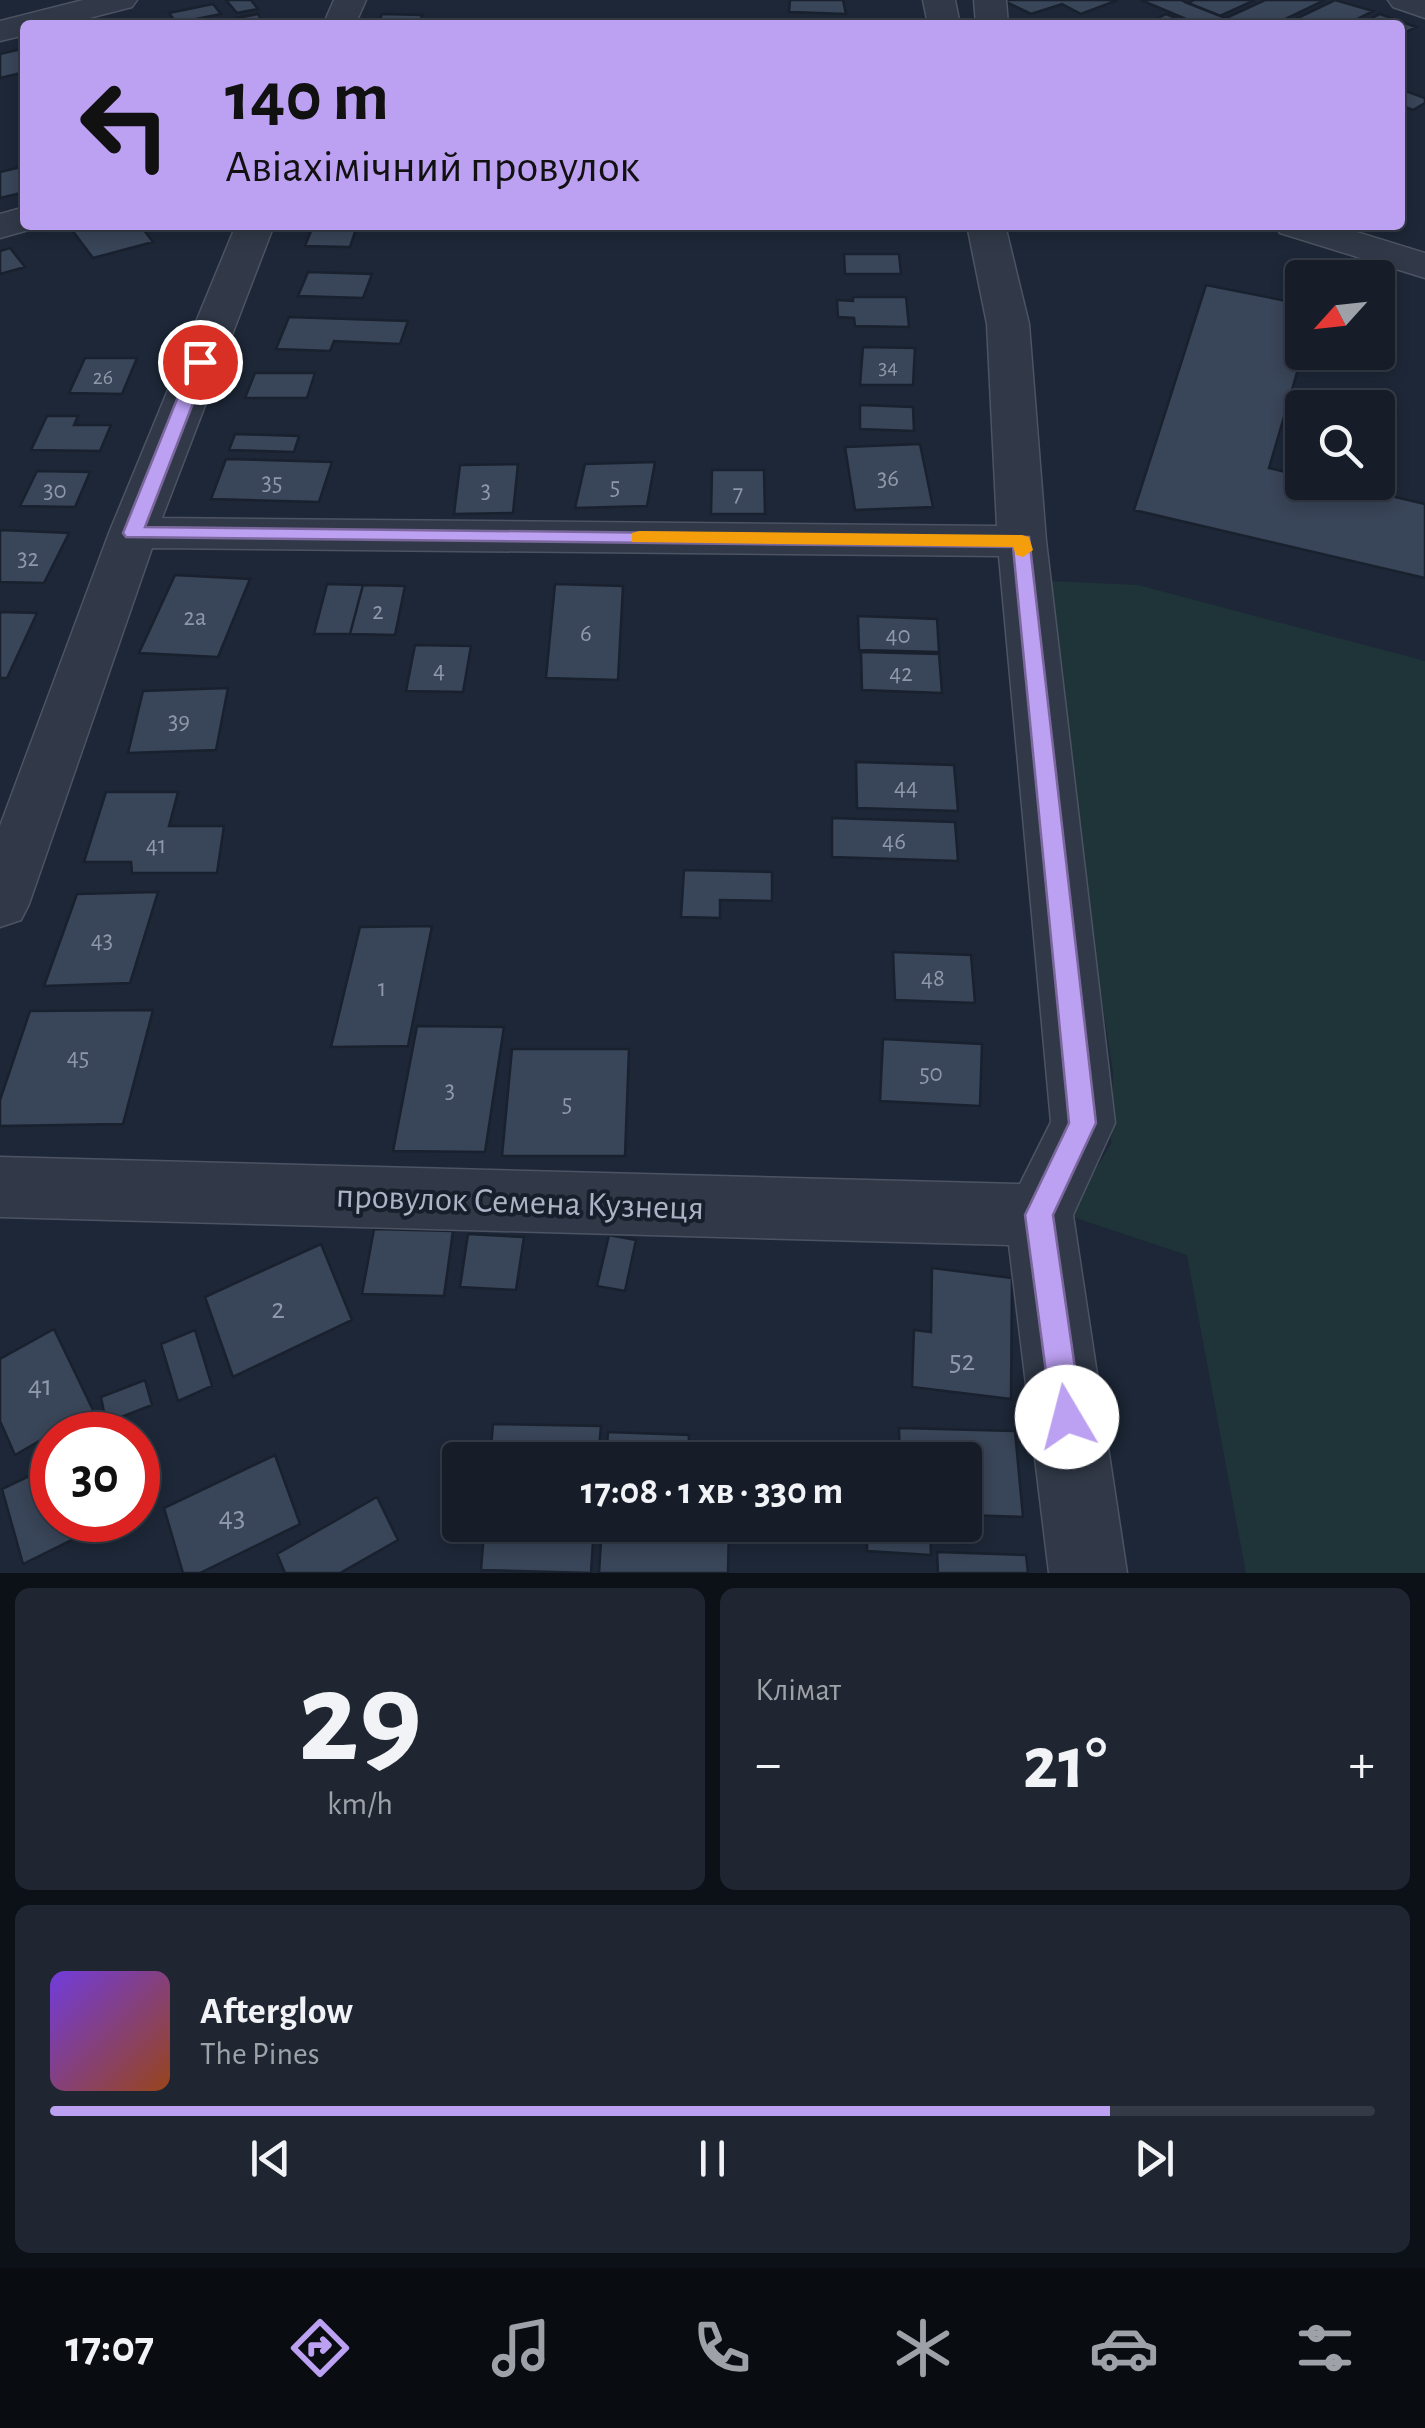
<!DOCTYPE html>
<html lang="uk">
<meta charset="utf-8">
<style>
body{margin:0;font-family:"Alegreya Sans",sans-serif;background:#1f2631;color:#f1f3f6;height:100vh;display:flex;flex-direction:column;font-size:38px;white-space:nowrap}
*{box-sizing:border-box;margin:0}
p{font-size:32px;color:#9ea2a8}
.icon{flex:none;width:55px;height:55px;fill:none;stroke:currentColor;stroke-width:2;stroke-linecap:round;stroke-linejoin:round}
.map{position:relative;height:1573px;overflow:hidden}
.drawer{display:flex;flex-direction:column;gap:15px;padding:15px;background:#0c1017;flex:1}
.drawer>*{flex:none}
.banner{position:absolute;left:20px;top:20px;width:1385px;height:210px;border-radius:10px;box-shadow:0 5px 15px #0003,0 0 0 2px #353b46;background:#bca0f2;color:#111;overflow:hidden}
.needle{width:65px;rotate:243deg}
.controls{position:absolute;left:1285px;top:260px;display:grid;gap:20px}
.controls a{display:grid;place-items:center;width:110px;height:110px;border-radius:10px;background:#161d29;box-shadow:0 5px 15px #0003,0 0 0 2px #353b46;font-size:50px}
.speed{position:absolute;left:30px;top:1412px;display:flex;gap:20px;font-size:50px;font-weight:700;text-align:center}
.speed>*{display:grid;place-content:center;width:130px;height:130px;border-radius:50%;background:#161d29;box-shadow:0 5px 15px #0003,0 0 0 2px #353b46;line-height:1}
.speed .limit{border:15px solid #d22;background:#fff;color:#111}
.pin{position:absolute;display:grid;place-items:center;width:85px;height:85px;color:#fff;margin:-42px;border:5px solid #fff;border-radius:50%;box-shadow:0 2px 10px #0007}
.me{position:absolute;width:110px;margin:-55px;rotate:352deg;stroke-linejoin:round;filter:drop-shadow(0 0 8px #0008)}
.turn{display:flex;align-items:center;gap:35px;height:210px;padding:0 40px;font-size:45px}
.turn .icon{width:130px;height:130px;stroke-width:2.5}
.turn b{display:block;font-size:70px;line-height:85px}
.big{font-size:75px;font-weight:700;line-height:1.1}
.drawer .widget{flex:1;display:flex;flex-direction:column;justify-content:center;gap:15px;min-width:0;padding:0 35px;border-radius:15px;background:#1f2631}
.drawer .dial{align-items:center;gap:0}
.dial b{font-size:130px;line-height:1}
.song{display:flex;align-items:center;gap:30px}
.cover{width:120px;height:120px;border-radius:15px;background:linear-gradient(135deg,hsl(260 70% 55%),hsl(20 70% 35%))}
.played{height:10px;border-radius:5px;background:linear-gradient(90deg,#bca0f2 80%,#353b46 80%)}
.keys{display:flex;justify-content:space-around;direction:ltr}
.heat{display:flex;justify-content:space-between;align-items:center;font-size:55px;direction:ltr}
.drawer .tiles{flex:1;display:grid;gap:15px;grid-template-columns:1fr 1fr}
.widget:last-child{grid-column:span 2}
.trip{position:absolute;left:442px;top:1442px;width:540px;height:100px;border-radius:10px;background:#161d29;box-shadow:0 5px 15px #0003,0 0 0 2px #353b46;font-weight:700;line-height:100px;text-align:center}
.dock{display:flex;height:160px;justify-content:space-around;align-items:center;background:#090c10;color:#9ea2a8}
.dock .icon{width:70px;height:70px}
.dock .on{color:#bca0f2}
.dock b{font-size:45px;color:#f1f3f6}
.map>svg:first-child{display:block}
.green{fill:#1f3439}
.building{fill:#394558;stroke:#19212e;stroke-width:2.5}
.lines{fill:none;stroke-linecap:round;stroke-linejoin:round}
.minor-casing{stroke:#4c5463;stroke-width:3}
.minor{fill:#313948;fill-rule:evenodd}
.route{fill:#bca0f2;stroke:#7a689d;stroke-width:2.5}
.slow{fill:#f59e0b}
.labels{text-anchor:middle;stroke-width:8;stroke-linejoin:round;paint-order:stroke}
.far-number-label{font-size:22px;fill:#8e98aa}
.number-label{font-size:25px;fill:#8e98aa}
.near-number-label{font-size:30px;fill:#8e98aa}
.near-street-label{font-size:35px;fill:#abb4c5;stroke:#171f2c}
</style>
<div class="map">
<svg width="1425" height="1573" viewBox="0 0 1425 1573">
<rect width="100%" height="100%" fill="#1d2737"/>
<path class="green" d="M 1049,581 L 1138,585 L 1425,661 L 1425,1573 L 1246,1573 L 1187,1255 L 1067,1215 L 1111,1144 L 1113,1072 L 1074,822 Z"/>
<path class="building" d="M 226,0 L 251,0 L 258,9 L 237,13 Z
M 790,0 L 843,0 L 846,14 L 789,12 Z
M 1002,0 L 1118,0 L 1081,14 L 1062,4 L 1031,14 Z
M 1141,0 L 1181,0 L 1243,25 L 1200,25 Z
M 1194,0 L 1255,0 L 1220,16 L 1187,3 Z
M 1265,0 L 1325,0 L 1273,25 L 1243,25 L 1226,18 Z
M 1335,0 L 1373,11 L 1345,25 L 1283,25 Z
M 213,4 L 221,14 L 196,19 L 201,25 L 178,25 L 169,13 Z
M 258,14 L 264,25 L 234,25 L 231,19 Z
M 382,14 L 422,15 L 419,25 L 378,25 Z
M 1166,14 L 1192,25 L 1143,25 Z
M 1380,14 L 1416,27 L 1400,35 L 1400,25 L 1358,25 Z
M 25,48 L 25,72 L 0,78 L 0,54 Z
M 1400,89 L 1425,98 L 1425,103 L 1413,110 L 1400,105 Z
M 25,166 L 25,192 L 0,198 L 0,172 Z
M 92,225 L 140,225 L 153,242 L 93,258 L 72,230 Z
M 313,226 L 357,226 L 350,247 L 305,246 Z
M 10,248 L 25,267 L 0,274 L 0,251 Z
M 844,254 L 899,254 L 901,274 L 845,274 Z
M 308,272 L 372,274 L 363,298 L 298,296 Z
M 1206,285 L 1302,304 L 1303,352 L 1269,468 L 1302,476 L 1302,482 L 1331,482 L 1425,504 L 1425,578 L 1134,510 Z
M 853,297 L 906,297 L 909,327 L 855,326 L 854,318 L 838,317 L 837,300 L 853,301 Z
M 289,317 L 408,321 L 400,344 L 334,341 L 330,351 L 276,349 Z
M 863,347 L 915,348 L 913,385 L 860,385 Z
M 85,358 L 137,358 L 122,394 L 69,393 Z
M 255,373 L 315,373 L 307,398 L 245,398 Z
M 860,405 L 913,407 L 914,431 L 860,429 Z
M 47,416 L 78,416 L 74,425 L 111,425 L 100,451 L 31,450 Z
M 235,434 L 299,436 L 294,452 L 229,450 Z
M 920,444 L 933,507 L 855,510 L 845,447 Z
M 226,459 L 332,462 L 319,502 L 211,499 Z
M 655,462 L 647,506 L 575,508 L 585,464 Z
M 518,464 L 513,513 L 454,514 L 460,465 Z
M 712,470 L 764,470 L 765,514 L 711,514 Z
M 37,471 L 90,472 L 75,507 L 20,506 Z
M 0,530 L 69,533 L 44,583 L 0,582 Z
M 175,575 L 250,579 L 218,657 L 139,653 Z
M 327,584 L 363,585 L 350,634 L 314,634 Z
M 555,584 L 623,586 L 618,680 L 546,678 Z
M 363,585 L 405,586 L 395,635 L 350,634 Z
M 0,612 L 37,613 L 7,678 L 0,678 Z
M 858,616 L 937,619 L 939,652 L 859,650 Z
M 415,645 L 471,646 L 463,692 L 406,691 Z
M 861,652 L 939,654 L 942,693 L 862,690 Z
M 228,688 L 216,750 L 128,753 L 143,691 Z
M 856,762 L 954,765 L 958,811 L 857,808 Z
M 106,792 L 178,792 L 169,826 L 224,826 L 217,873 L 132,873 L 131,862 L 84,862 Z
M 832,818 L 955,822 L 958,861 L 832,857 Z
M 684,870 L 772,872 L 772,901 L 720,900 L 720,918 L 681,917 Z
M 158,892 L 130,983 L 44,986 L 77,894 Z
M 432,926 L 408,1046 L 331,1047 L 360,927 Z
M 893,952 L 971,955 L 975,1003 L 895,1000 Z
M 153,1010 L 123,1124 L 0,1126 L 0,1100 L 30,1011 Z
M 417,1026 L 504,1027 L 485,1152 L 393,1151 Z
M 883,1039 L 982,1044 L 980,1106 L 880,1101 Z
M 512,1049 L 629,1049 L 625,1156 L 502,1156 Z
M 374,1229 L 453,1231 L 444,1296 L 362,1294 Z
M 468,1234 L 524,1237 L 516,1290 L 460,1287 Z
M 609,1235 L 636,1240 L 625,1291 L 597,1286 Z
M 321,1244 L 352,1320 L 233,1377 L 205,1297 Z
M 932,1268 L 1012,1278 L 1011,1399 L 912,1387 L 914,1330 L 931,1332 Z
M 54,1329 L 93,1410 L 15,1455 L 0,1421 L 0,1359 Z
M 195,1330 L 212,1386 L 178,1401 L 161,1344 Z
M 145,1380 L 152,1405 L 106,1423 L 101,1397 Z
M 493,1424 L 601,1426 L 598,1460 L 461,1460 L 490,1459 Z
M 899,1428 L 1015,1431 L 1023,1517 L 965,1515 L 965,1460 L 900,1460 Z
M 608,1432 L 689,1435 L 688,1460 L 606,1460 Z
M 275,1455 L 300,1524 L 200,1573 L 183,1573 L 164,1508 Z
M 52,1465 L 52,1520 L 112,1520 L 23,1564 L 2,1489 Z
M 460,1469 L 460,1525 L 594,1525 L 591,1573 L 481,1570 L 484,1532 L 452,1531 Z
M 377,1497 L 398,1540 L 340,1573 L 285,1573 L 277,1554 Z
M 602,1525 L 729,1525 L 728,1573 L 599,1573 Z
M 867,1525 L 930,1526 L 931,1555 L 867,1551 Z
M 937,1552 L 1026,1555 L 1028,1573 L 938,1573 Z"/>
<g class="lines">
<defs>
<path id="minor" d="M 83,0 L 137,0 L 132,7 L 62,25 L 25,25 L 25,35 L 0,41 L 0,21 Z
M 334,0 L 366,0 L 355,25 L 323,25 Z
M 923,0 L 955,0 L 960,25 L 928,25 Z
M 974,0 L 1006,0 L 1008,25 L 976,25 Z
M 1388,0 L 1425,0 L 1425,18 L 1393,7 Z
M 25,207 L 25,225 L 39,227 L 0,238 L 0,214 Z
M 236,225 L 274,225 L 162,518 L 997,526 L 987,324 L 967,225 L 1005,225 L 1029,324 L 1046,541 L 1115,1123 L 1073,1215 L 1127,1573 L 1049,1573 L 1009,1245 L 0,1217 L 0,1157 L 1020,1184 L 1051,1122 L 999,556 L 152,548 L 29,904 L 21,920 L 0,927 L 0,826 L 109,533 Z
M 1275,225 L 1334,225 L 1425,253 L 1425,278 L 1280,233 Z"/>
</defs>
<use href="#minor" class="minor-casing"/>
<use href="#minor" class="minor"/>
</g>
<path class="route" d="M 200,357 L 209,362 L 145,527 L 1029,537 L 1096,1123 L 1053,1215 L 1082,1417 L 1078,1428 L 1067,1432 L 1056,1428 L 1052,1417 L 1025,1215 L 1069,1123 L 1013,547 L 126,537 L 123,533 L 192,362 Z"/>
<path class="slow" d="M 639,531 L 1022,535 L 1029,537 L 1033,550 L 1023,557 L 1016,555 L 1013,547 L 632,542 L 632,533 Z"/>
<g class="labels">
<g class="far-number-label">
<text x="888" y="374">34</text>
<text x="103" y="384">26</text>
</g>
<g class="number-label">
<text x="888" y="486">36</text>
<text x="272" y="490">35</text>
<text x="615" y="494">5</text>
<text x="55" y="498">30</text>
<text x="486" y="498">3</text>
<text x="738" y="501">7</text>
<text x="28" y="566">32</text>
<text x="378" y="619">2</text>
<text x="195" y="625">2а</text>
<text x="586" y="641">6</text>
<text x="898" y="643">40</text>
<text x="439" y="678">4</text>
<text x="901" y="681">42</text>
<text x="179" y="729">39</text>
<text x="906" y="795">44</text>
<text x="894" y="849">46</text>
<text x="156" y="853">41</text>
<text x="102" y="948">43</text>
<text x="933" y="986">48</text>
<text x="382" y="996">1</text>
<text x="78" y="1065">45</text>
<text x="931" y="1081">50</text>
<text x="450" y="1098">3</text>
<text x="567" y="1111">5</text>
</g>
<g class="near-number-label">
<text x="278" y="1318">2</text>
<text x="962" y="1370">52</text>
<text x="40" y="1395">41</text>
<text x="232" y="1526">43</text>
</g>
<g class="near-street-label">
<text transform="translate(520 1201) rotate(2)" y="12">провулок Семена Кузнеця</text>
</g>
</g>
</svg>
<div class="controls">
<a><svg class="needle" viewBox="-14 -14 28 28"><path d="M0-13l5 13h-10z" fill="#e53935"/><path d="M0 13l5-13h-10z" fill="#9ea2a8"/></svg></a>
<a><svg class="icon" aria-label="search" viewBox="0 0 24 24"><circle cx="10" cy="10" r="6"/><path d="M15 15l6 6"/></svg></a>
</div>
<div class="speed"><div class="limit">30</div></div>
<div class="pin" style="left:200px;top:362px;background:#d93025"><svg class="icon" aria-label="arrive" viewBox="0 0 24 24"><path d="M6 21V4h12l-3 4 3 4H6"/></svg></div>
<svg class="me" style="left:1067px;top:1417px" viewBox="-20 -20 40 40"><circle r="19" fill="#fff"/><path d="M0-13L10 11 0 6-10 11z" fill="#bca0f2"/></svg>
<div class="trip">17:08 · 1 хв · 330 m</div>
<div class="banner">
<div class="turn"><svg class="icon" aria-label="left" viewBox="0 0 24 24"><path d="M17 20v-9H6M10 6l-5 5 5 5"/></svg><div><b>140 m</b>Авіахімічний провулок</div></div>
</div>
</div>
<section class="drawer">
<div class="tiles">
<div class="widget dial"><b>29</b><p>km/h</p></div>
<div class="widget"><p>Клімат</p>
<div class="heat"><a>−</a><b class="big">21°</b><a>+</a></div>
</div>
<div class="widget">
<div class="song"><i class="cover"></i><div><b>Afterglow</b><p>The Pines</p></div></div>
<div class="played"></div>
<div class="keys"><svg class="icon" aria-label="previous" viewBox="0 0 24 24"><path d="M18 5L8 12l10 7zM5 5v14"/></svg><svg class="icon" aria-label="pause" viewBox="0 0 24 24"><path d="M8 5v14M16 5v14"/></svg><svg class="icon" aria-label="next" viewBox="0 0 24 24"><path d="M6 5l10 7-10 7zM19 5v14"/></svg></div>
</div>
</div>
</section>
<nav class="dock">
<b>17:07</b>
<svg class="icon on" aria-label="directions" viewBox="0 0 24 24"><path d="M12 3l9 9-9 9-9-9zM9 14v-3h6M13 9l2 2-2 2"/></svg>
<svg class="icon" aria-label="music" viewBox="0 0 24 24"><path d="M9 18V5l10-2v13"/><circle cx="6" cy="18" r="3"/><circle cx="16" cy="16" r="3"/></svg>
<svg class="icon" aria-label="phone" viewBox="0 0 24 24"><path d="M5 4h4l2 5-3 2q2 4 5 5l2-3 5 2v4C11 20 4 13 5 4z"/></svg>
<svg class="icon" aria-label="climate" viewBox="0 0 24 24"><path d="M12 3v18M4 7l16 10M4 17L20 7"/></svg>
<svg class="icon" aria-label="car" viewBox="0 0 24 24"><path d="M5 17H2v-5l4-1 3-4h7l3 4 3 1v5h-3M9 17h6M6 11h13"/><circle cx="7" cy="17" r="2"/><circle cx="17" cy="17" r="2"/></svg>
<svg class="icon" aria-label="filters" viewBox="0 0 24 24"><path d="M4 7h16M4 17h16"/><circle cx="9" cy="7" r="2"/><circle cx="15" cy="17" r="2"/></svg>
</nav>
